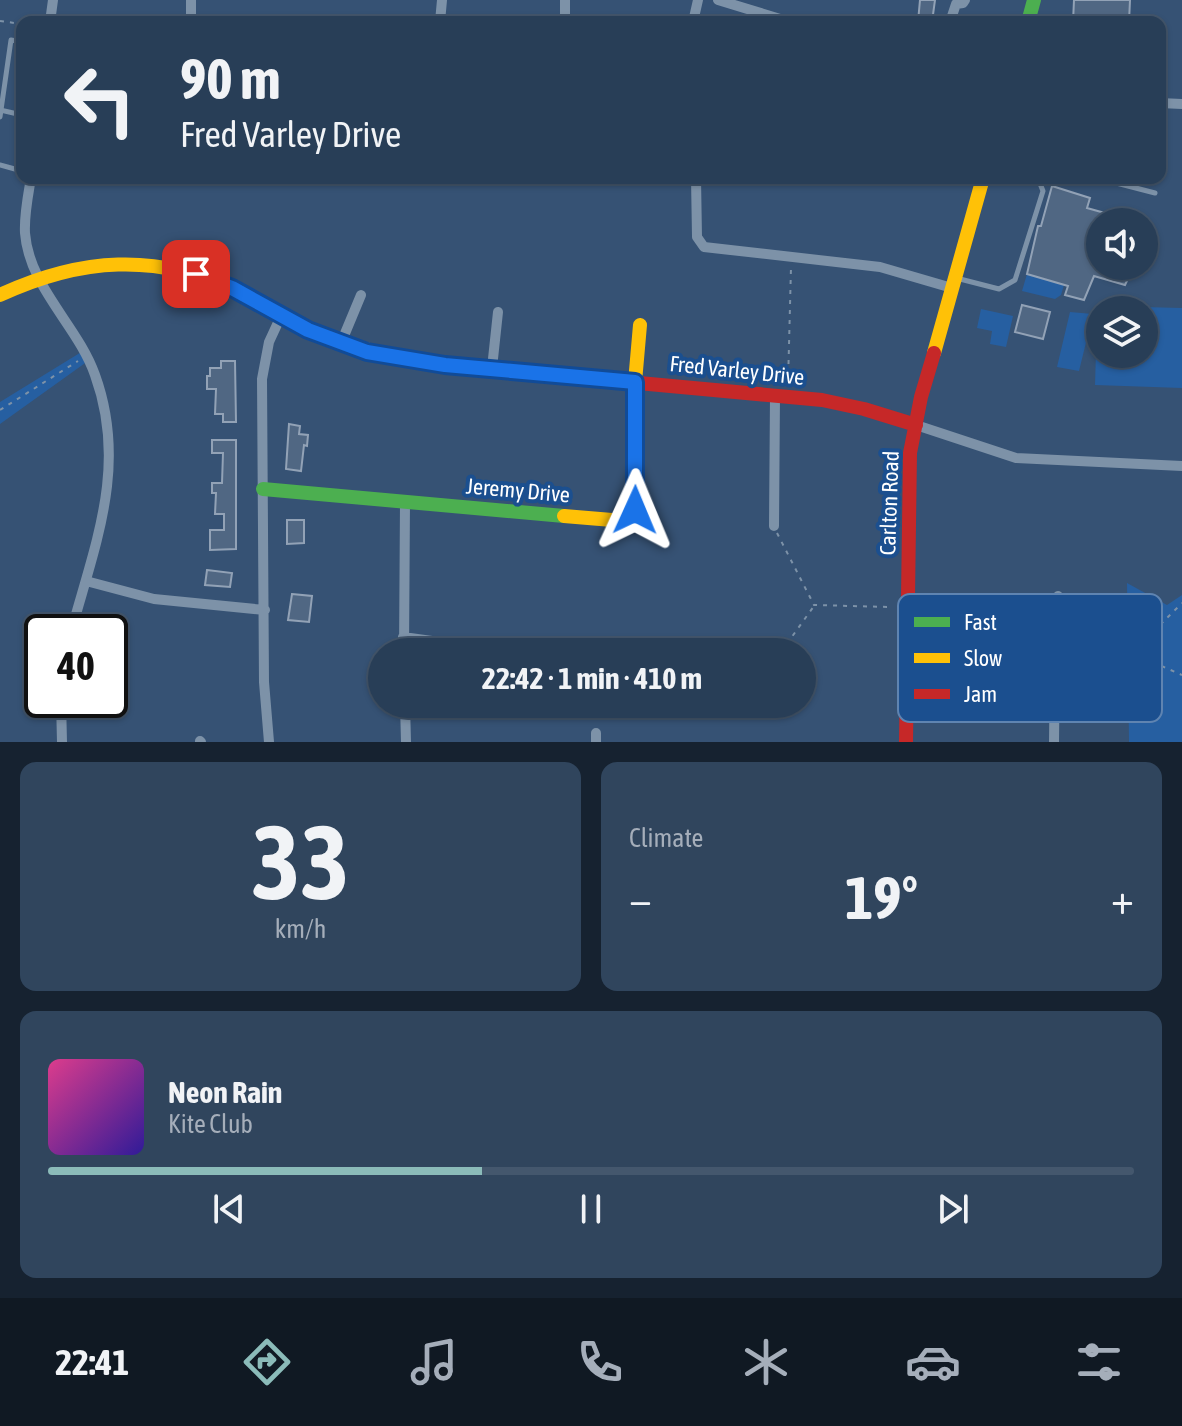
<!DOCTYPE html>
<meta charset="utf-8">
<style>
body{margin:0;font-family:"Asap Condensed",sans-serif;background:#30455d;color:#f1f3f6;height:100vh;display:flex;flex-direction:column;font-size:30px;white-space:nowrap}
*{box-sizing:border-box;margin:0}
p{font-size:26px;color:#a5aeba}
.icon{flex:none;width:44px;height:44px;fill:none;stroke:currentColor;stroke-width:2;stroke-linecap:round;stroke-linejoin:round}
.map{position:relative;height:742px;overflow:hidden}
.details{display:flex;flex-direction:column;gap:20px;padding:20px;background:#162230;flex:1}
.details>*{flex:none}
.banner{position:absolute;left:16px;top:16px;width:1150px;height:168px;border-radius:16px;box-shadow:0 2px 6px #0004,0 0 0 2px #44576d;background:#283e57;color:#f1f3f6;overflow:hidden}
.tools{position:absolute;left:1086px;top:208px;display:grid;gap:16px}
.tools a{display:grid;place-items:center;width:72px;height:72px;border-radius:50%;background:#283e57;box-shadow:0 2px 6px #0004,0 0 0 2px #44576d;font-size:40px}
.speed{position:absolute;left:24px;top:614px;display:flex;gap:16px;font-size:40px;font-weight:700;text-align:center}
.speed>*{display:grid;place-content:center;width:104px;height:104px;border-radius:50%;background:#283e57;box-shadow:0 2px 6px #0004,0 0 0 2px #44576d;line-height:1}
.speed .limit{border:4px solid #111;border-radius:12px;background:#fff;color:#111}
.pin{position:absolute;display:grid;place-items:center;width:68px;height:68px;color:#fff;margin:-34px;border-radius:16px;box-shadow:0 4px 12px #0006}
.me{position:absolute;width:88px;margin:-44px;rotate:1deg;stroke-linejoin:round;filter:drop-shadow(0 0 6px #0008)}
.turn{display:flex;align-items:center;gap:28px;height:168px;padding:0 32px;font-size:36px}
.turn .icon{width:104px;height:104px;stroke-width:2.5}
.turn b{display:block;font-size:56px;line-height:68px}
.big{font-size:60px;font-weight:700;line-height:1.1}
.details .tile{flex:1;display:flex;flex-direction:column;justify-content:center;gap:12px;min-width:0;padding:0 28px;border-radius:16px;background:#30455d}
.details .dial{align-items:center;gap:0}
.dial b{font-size:104px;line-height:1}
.song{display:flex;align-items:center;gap:24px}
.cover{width:96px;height:96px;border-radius:12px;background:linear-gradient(135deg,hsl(330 70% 55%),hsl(250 70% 35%))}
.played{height:8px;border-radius:4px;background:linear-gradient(90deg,#8bbbb9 40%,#44576d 40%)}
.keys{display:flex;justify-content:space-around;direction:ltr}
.heat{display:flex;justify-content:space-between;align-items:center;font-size:44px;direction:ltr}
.details .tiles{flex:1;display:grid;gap:20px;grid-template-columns:1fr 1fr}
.tile:last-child{grid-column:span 2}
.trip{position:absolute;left:368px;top:638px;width:448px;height:80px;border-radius:40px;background:#283e57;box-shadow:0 2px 6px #0004,0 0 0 2px #44576d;font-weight:700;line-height:80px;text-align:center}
.dock{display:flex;height:128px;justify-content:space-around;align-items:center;background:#101923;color:#a5aeba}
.dock .icon{width:56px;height:56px}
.dock .on{color:#8bbbb9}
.dock b{font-size:36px;color:#f1f3f6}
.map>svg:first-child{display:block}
.green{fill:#265fa1}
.building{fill:#506783;stroke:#92a2b6;stroke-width:2}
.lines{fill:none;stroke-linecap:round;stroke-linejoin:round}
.path{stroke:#7d92a8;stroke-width:2;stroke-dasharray:4 6;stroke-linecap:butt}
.lane{stroke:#7d92a8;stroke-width:5}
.street{stroke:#7d92a8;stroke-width:10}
.fast{stroke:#4caf50;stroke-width:14}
.slow{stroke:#ffc107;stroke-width:14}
.jam{stroke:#c62828;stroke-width:14}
.route-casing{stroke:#114b97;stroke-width:20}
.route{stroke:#1a73e8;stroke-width:14}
.labels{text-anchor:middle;stroke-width:8;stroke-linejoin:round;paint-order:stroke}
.street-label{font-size:22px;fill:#fff;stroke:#1b4f8f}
.key{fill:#1b4f8f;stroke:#5f84b1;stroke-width:2}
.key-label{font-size:22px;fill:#fff}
</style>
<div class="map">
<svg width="1182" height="742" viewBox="0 0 1182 742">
<rect width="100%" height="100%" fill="#365274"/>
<path class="green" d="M 1027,274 L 1064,285 L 1061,295 L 1055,299 L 1022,291 Z
M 1142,307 L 1182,308 L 1182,388 L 1095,385 L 1097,317 L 1100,317 L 1100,354 L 1144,354 L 1144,310 L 1141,310 Z
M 981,309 L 1013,316 L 1006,347 L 990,344 L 992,331 L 977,328 Z
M 1070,312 L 1093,314 L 1079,371 L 1057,367 Z
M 83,351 L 88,361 L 0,424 L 0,402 Z
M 1127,583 L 1167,605 L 1182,595 L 1182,742 L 1129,742 Z"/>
<path class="building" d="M 920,0 L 935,0 L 932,22 L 918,22 Z
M 1074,0 L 1130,0 L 1129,22 L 1073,22 Z
M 1052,186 L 1090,198 L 1087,208 L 1112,215 L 1113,211 L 1144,220 L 1144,222 L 1100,222 L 1100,266 L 1134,266 L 1125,285 L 1094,276 L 1084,300 L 1065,295 L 1068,286 L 1027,274 L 1038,226 L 1041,226 Z
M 1022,305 L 1050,312 L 1043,339 L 1015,332 Z
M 221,361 L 235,361 L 236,422 L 223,422 L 223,414 L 215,414 L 216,389 L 207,389 L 207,376 L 210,376 L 210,368 L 221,368 Z
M 289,424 L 300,426 L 299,434 L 308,435 L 307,446 L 304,445 L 301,471 L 286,469 Z
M 212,440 L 236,440 L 236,549 L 210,550 L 210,530 L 224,530 L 224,514 L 215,514 L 216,493 L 212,493 L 212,483 L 222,483 L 223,453 L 212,453 Z
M 287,520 L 304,520 L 304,543 L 287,544 Z
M 207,570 L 232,573 L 230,587 L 205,585 Z
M 292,594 L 312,596 L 309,622 L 288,620 Z"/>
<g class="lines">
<path class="path" d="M 961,16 L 981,22
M 0,21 L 22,24
M 788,384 L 791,267
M 0,410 L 78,361
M 777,533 L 814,605 L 888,607
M 1059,631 L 1132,632 L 1148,660 L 1182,675
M 1133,632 L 1154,631 L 1182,603
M 781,652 L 814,606"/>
<path class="lane" d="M 0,110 L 22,115
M 0,117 L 11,40 L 22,42
M 0,165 L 22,171
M 1097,178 L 1155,193
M 956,278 L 999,289 L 1015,280 L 1043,191 L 1039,181 L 1019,178"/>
<path class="street" d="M 191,0 L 191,22
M 718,0 L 790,22
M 50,22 L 53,0
M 440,22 L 442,0
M 565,22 L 565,0
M 693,22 L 698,0
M 950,22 L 956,4 L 963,3 L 965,0
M 1160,103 L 1182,104
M 31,178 C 28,196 24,215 25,233 C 29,287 78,326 95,375 C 128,466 95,544 71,632
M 696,178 L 697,237 L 704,247 L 880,267 L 952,288
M 561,179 L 561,178
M 341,343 L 361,295
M 492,368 L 498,312
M 916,425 L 1016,458 L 1182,466
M 774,526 L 775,396
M 86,581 L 154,599 L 265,610
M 908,629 L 1039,629 L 1051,633 L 1055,657 L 1054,742
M 1046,630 L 1058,596
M 403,637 L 511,652
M 404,652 L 405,502
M 61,700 L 62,742
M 405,704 L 406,742
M 200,741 L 201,742
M 269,742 L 264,682 L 262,379 L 269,342 L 281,316
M 596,742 L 596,733"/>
<path class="fast" d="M 1028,22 L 1034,0
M 263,489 L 564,516"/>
<path class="slow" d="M 0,295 C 80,258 156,252 237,291 C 257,301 276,314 296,324 C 322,337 349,345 377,352
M 934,353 L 983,178
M 564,516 L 624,521 L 632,516 L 635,510 L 635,382 L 640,325"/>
<path class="jam" d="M 377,352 L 445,365 L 822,400 L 864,409 L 916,425
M 906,742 L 910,453 L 921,397 L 934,353"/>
</g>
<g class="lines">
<defs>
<path id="route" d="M 196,274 L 232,288 L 308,330 L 367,352 L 445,365 L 635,382 L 635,510"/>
</defs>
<use href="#route" class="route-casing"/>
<use href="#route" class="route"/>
</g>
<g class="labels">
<g class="street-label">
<text transform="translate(737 370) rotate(6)" y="8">Fred Varley Drive</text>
<text transform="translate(518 490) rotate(5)" y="8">Jeremy Drive</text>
<text transform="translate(889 503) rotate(-88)" y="8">Carlton Road</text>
</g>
</g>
<rect x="898" y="594" width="264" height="128" rx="12" class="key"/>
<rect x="914" y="617" width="36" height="10" fill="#4caf50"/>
<rect x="914" y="653" width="36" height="10" fill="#ffc107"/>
<rect x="914" y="689" width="36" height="10" fill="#c62828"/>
<g class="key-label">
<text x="964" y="630">Fast</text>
<text x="964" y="666">Slow</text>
<text x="964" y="702">Jam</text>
</g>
</svg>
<div class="tools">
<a><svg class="icon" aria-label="sound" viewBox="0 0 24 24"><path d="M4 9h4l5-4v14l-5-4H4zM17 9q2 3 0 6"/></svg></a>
<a><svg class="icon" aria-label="layers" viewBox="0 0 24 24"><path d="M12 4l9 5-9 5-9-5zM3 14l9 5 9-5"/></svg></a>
</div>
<div class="speed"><div class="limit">40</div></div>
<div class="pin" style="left:196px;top:274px;background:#d93025"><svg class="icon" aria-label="arrive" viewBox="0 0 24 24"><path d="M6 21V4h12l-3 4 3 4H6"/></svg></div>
<svg class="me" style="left:635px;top:510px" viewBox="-20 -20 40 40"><path d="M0-17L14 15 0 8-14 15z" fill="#1a73e8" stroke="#fff" stroke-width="4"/></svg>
<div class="trip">22:42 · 1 min · 410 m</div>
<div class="banner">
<div class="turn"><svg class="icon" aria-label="left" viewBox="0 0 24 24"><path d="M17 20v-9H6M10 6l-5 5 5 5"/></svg><div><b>90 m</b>Fred Varley Drive</div></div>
</div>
</div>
<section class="details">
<div class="tiles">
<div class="tile dial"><b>33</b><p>km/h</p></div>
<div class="tile"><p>Climate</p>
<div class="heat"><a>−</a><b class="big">19°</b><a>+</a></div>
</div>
<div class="tile">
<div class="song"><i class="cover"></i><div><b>Neon Rain</b><p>Kite Club</p></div></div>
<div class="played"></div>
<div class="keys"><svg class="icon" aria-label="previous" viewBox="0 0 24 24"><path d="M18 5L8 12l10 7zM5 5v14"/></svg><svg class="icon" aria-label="pause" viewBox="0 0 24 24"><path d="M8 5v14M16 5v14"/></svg><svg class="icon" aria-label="next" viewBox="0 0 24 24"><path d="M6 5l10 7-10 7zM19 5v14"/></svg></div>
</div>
</div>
</section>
<nav class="dock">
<b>22:41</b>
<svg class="icon on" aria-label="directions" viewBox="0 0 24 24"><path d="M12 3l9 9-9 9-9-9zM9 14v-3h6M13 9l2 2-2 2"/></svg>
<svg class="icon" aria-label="music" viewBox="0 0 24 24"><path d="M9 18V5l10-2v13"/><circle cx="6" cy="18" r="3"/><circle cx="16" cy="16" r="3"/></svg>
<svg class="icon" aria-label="phone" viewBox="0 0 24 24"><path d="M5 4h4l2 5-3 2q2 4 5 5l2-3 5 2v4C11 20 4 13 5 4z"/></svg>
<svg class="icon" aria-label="climate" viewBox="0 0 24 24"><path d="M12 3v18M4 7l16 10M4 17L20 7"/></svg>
<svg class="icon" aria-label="car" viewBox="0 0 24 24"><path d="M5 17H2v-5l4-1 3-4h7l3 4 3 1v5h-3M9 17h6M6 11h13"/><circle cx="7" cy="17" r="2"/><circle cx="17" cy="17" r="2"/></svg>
<svg class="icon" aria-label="filters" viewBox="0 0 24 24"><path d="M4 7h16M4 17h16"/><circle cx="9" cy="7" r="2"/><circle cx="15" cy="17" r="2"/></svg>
</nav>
